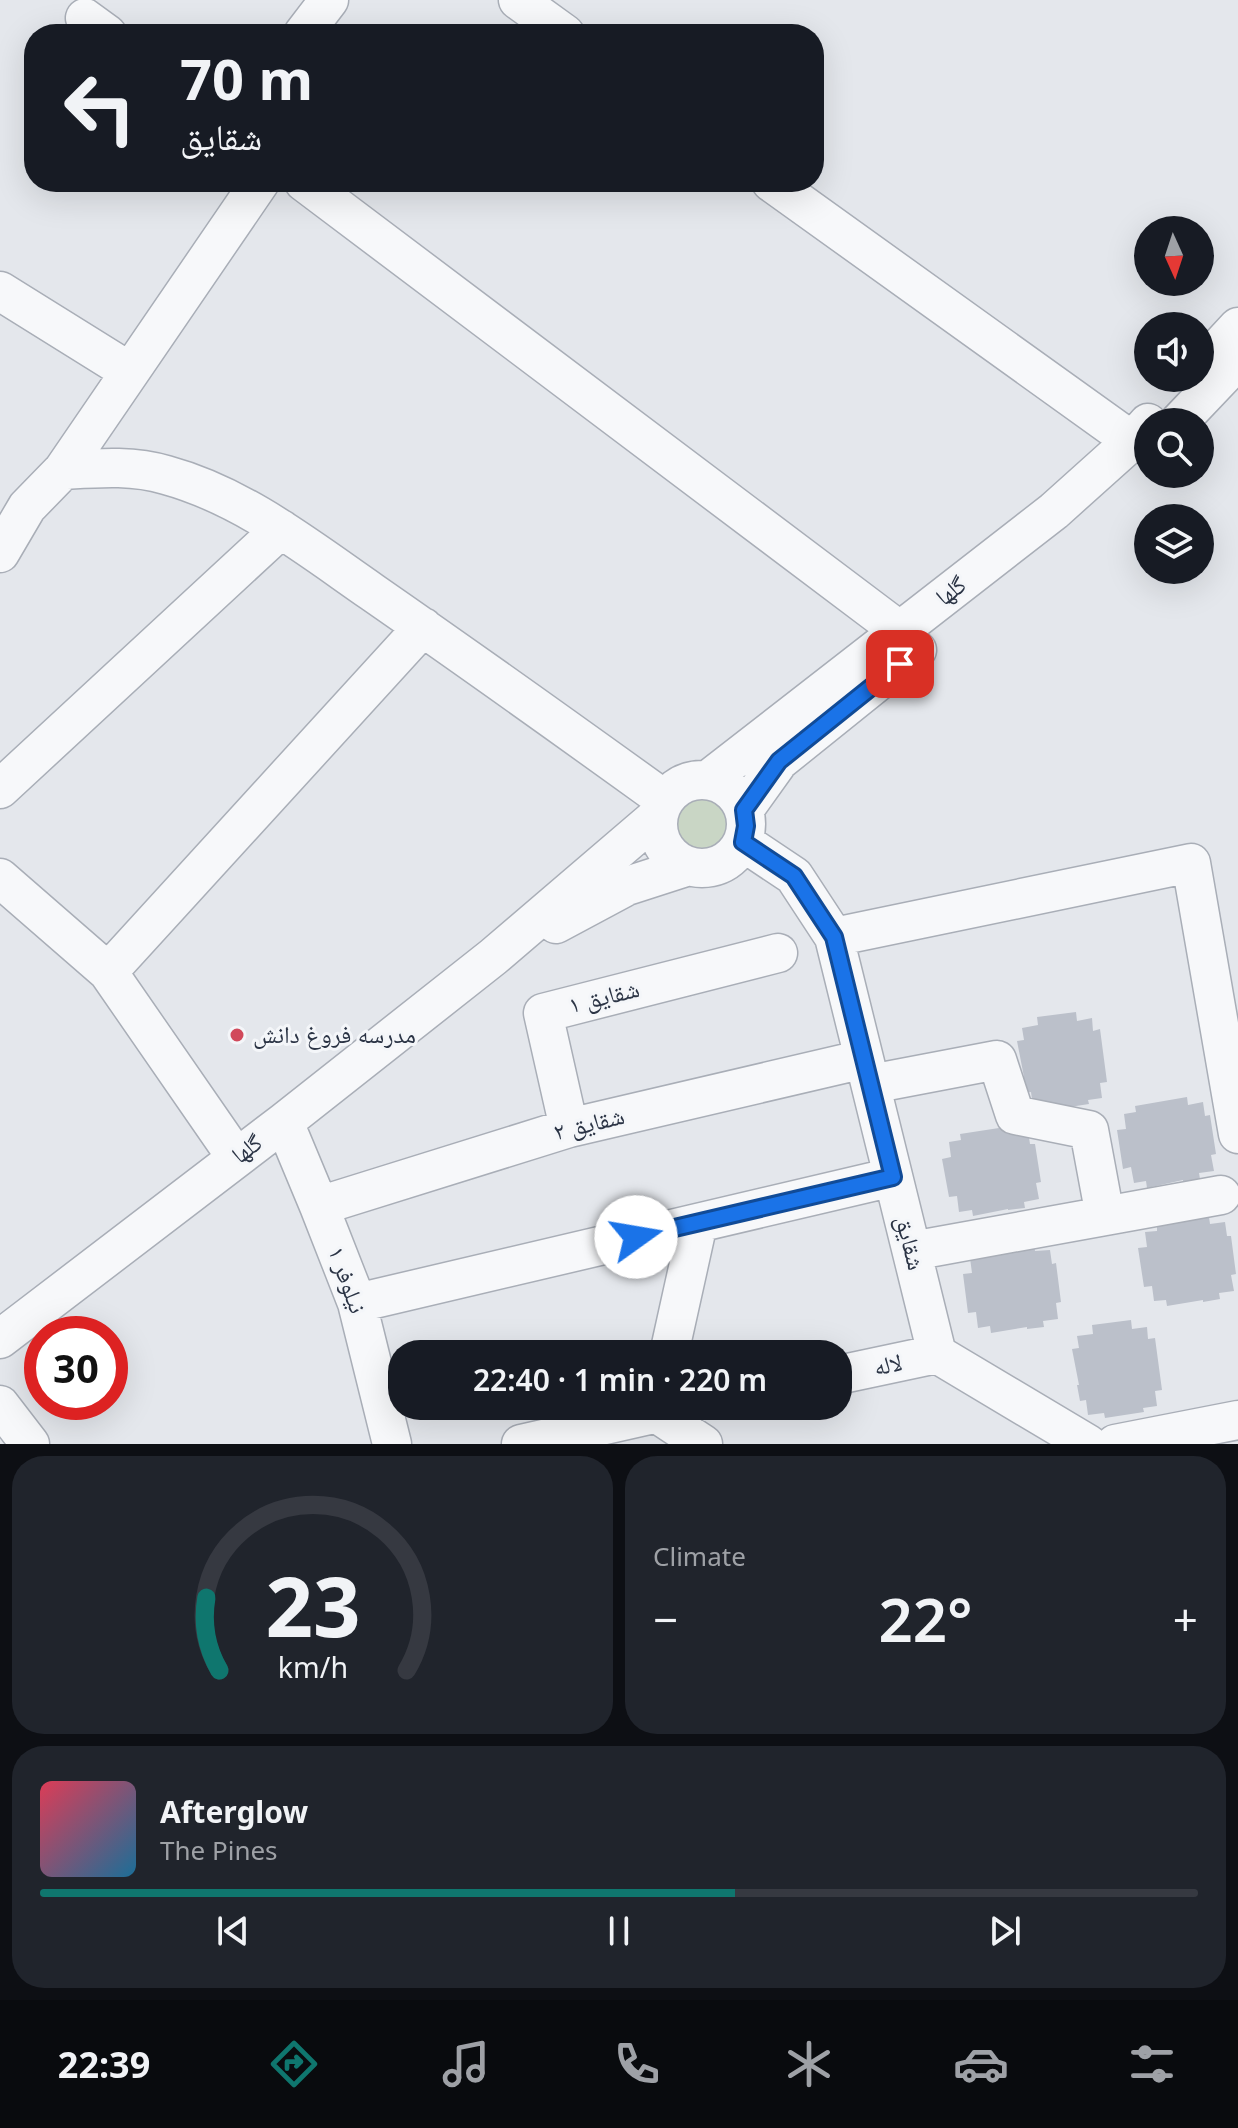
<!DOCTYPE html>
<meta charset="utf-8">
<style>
body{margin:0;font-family:"Noto Sans","Noto Naskh Arabic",sans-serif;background:#20242c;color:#f1f3f6;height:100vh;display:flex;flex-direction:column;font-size:30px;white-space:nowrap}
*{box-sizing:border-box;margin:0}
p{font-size:26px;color:#9ea1a6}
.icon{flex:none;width:44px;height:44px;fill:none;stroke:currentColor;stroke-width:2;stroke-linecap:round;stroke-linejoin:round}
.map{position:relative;height:1444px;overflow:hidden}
.side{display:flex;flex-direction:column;gap:12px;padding:12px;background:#0d0f14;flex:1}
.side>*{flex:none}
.guide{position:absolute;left:24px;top:24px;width:800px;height:168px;border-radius:32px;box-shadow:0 8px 32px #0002;background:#171b24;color:#f1f3f6;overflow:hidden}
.needle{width:52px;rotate:177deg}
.buttons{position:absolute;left:1134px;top:216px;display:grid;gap:16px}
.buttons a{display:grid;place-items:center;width:80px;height:80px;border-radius:50%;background:#171b24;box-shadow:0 8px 32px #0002;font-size:40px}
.speed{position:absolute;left:24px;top:1316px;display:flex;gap:16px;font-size:40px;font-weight:700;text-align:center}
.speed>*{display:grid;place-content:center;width:104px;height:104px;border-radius:50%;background:#171b24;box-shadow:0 8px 32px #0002;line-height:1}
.speed .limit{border:12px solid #d22;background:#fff;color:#111}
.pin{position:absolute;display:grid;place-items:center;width:68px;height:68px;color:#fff;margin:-34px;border-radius:16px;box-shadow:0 4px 12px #0006}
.me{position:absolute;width:88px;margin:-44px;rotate:77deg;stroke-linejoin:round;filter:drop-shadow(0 0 6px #0008)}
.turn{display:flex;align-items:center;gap:28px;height:168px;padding:0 24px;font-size:36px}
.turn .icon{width:104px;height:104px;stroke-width:2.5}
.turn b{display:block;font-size:56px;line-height:68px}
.big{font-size:60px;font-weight:600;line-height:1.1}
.side .tile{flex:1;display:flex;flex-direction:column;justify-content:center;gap:12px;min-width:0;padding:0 28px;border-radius:32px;background:#20242c}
.side .dial{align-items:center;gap:0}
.dial svg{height:208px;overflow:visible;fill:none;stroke:#363941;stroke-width:7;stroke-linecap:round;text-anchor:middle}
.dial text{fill:#f1f3f6;stroke:none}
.song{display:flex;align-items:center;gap:24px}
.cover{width:96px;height:96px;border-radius:12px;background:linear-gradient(135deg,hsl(350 70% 55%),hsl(200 70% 35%))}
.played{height:8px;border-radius:4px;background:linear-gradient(90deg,#0f766e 60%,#363941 60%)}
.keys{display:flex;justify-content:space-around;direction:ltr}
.heat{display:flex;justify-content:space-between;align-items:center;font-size:44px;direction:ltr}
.side .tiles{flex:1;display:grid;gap:12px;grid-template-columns:1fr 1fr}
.tile:last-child{grid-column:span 2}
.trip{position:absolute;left:388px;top:1340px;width:464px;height:80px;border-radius:32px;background:#171b24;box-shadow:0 8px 32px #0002;font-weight:600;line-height:80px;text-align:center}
.tab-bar{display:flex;height:128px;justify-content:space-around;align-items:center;background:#090b0e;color:#9ea1a6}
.tab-bar .icon{width:56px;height:56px}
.tab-bar .on{color:#0f766e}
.tab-bar b{font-size:36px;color:#f1f3f6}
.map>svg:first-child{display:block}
.green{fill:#c9d6c5}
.building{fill:#bbc0ca}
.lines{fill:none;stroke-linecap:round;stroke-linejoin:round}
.minor-casing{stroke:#a9aeb7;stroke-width:41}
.minor{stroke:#f7f8fa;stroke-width:38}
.route-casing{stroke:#114b97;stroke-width:20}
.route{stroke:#1a73e8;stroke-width:14}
.poi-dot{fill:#d1495b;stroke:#f4f6f9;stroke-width:3}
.labels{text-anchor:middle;stroke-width:6;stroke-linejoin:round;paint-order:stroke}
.street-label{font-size:24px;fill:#2b3445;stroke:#f4f6f9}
.poi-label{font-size:24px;fill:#2b3445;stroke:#f4f6f9;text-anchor:start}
</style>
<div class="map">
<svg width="1238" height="1444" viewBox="0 0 1238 1444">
<rect width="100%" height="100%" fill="#e4e7ec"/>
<path class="green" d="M675 824a26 26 0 1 1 52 0a26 26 0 1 1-52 0Z"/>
<path class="building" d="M 1076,1012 L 1077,1021 L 1092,1018 L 1093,1031 L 1100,1029 L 1107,1082 L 1100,1083 L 1102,1098 L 1088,1100 L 1089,1104 L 1050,1110 L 1033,1107 L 1031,1092 L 1025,1093 L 1022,1077 L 1024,1077 L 1017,1041 L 1024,1040 L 1022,1028 L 1038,1025 L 1037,1017 Z
M 1187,1097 L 1188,1105 L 1203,1102 L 1205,1116 L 1210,1115 L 1216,1154 L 1211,1155 L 1214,1171 L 1199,1173 L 1200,1179 L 1183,1182 L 1183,1180 L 1147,1188 L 1146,1181 L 1134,1183 L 1131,1167 L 1123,1169 L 1117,1130 L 1126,1129 L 1124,1114 L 1136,1112 L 1135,1106 Z
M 1012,1126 L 1028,1131 L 1030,1144 L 1035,1144 L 1041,1182 L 1036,1183 L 1039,1199 L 1024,1202 L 1025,1208 L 1008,1210 L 1008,1209 L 973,1216 L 972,1210 L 959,1212 L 957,1196 L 949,1197 L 942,1159 L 951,1157 L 949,1142 L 961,1140 L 960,1134 Z
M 1209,1217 L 1210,1224 L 1225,1222 L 1227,1236 L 1231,1236 L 1236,1274 L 1231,1275 L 1234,1291 L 1219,1293 L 1220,1299 L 1203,1302 L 1203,1300 L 1167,1306 L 1166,1300 L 1154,1301 L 1152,1286 L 1144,1287 L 1138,1248 L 1147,1247 L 1145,1232 L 1157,1231 L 1157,1224 Z
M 1034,1244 L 1035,1251 L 1050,1250 L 1052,1264 L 1056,1263 L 1061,1302 L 1056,1303 L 1058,1319 L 1043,1321 L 1044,1327 L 1027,1329 L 1027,1327 L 991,1333 L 990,1326 L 978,1328 L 976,1312 L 968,1313 L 963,1274 L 972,1273 L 970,1258 Z
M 1131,1320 L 1132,1329 L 1147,1327 L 1148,1339 L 1155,1338 L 1162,1390 L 1155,1391 L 1157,1406 L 1143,1408 L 1144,1412 L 1105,1418 L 1104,1413 L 1088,1415 L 1086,1400 L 1080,1401 L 1077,1385 L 1079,1385 L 1072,1349 L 1079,1348 L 1077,1336 L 1093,1334 L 1092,1325 Z"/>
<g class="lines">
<defs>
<path id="minor" d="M 518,0 L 565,34
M 85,18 L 107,34
M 303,34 L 329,0
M 304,182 L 900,631
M 771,182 L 1132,441
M 0,291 L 130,372
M 1200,368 L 1238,327
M 1179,422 L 1238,360
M 63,470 L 260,182
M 0,553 L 27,507 L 63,470 C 98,468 132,465 166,475 C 243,496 307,547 372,592 C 470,660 568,730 665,800
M 708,780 L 1054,511 L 1132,441 L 1148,423
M658 824a44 44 0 1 1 88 0a44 44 0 1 1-88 0Z
M 0,789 L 281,529
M 744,810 L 779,761 L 917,650
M 743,842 L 794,876 L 834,937 L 937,1354
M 0,878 L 108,972 L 236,1157
M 556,924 L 627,886 L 689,866
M 834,937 L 1191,863 L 1238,1134
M 108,972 L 423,627
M 871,1084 L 997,1060 L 1015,1115 L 1089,1130 L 1105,1216
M 284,1122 L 319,1206 L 357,1303 L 392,1444
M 569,1128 L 543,1013 L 778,953
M 319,1206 L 569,1128 L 864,1059
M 912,1251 L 1221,1195
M 357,1303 L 893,1177
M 0,1339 L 284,1122 L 493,957 L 659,815
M 669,1354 L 698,1223
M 937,1354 L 1088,1444
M 838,1375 L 937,1354
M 0,1405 L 30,1444
M 658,1406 L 656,1413 L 703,1444
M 521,1444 L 689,1406
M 1115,1444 L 1238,1420"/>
</defs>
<use href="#minor" class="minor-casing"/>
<use href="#minor" class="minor"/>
</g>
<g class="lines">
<defs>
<path id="route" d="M 636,1237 L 893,1177 L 834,937 L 794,876 L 743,842 L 746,826 L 744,810 L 779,761 L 900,664"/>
</defs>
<use href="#route" class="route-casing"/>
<use href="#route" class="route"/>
</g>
<circle class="poi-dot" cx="237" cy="1035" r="8"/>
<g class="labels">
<g class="street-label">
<text transform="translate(951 591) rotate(-38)" y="8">گلها</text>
<text transform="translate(604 997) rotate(-14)" y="8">شقایق ۱</text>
<text transform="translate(589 1124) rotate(-14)" y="8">شقایق ۲</text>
<text transform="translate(247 1149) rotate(-37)" y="8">گلها</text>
<text transform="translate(910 1243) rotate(76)" y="8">شقایق</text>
<text transform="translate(347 1280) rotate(70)" y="8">نیلوفر ۱</text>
<text transform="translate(888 1365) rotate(-12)" y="8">لاله</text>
</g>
<g class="poi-label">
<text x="253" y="1043">مدرسه فروغ دانش</text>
</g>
</g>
</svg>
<div class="buttons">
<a><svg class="needle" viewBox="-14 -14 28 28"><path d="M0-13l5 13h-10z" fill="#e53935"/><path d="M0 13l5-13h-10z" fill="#9ea1a6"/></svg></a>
<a><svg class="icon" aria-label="sound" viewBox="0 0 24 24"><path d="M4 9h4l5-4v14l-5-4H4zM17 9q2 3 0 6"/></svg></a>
<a><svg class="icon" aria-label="search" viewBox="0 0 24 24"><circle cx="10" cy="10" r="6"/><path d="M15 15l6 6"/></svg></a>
<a><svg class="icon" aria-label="layers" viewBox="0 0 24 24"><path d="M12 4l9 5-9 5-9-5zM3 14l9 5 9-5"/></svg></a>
</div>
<div class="speed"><div class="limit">30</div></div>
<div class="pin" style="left:900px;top:664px;background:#d93025"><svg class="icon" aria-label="arrive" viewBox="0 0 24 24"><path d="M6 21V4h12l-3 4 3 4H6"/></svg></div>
<svg class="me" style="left:636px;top:1237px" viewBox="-20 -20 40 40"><circle r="19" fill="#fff"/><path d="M0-13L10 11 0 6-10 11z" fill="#1a73e8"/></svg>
<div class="trip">22:40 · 1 min · 220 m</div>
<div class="guide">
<div class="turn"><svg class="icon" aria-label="left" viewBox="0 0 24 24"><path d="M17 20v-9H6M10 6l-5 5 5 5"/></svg><div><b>70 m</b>شقایق</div></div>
</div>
</div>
<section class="side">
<div class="tiles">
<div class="tile dial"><svg viewBox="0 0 100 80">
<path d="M14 69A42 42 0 1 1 86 69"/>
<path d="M14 69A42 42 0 0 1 9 41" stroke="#0f766e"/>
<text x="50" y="56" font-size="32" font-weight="700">23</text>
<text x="50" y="72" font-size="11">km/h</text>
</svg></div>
<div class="tile"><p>Climate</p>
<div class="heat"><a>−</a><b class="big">22°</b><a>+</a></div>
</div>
<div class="tile">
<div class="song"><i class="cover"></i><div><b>Afterglow</b><p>The Pines</p></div></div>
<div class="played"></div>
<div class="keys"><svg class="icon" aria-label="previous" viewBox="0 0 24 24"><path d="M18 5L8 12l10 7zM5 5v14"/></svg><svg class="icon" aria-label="pause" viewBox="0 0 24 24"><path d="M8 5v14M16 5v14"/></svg><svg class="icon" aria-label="next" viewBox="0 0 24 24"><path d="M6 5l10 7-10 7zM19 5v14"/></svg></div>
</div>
</div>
</section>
<nav class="tab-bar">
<b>22:39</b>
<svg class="icon on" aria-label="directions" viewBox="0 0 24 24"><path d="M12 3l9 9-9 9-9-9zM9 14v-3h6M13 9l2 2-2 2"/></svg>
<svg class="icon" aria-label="music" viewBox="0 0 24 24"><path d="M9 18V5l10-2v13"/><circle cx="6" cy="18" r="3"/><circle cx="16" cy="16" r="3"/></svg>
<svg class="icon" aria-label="phone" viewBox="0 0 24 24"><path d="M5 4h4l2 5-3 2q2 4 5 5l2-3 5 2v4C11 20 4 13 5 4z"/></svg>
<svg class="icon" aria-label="climate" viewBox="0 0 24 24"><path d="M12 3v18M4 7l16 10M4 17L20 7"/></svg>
<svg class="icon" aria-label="car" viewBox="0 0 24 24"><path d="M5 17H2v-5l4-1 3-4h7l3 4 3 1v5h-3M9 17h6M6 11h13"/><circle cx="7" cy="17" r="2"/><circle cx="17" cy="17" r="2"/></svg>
<svg class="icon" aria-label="filters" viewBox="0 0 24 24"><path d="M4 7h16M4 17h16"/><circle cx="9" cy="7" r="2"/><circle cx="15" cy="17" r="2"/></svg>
</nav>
